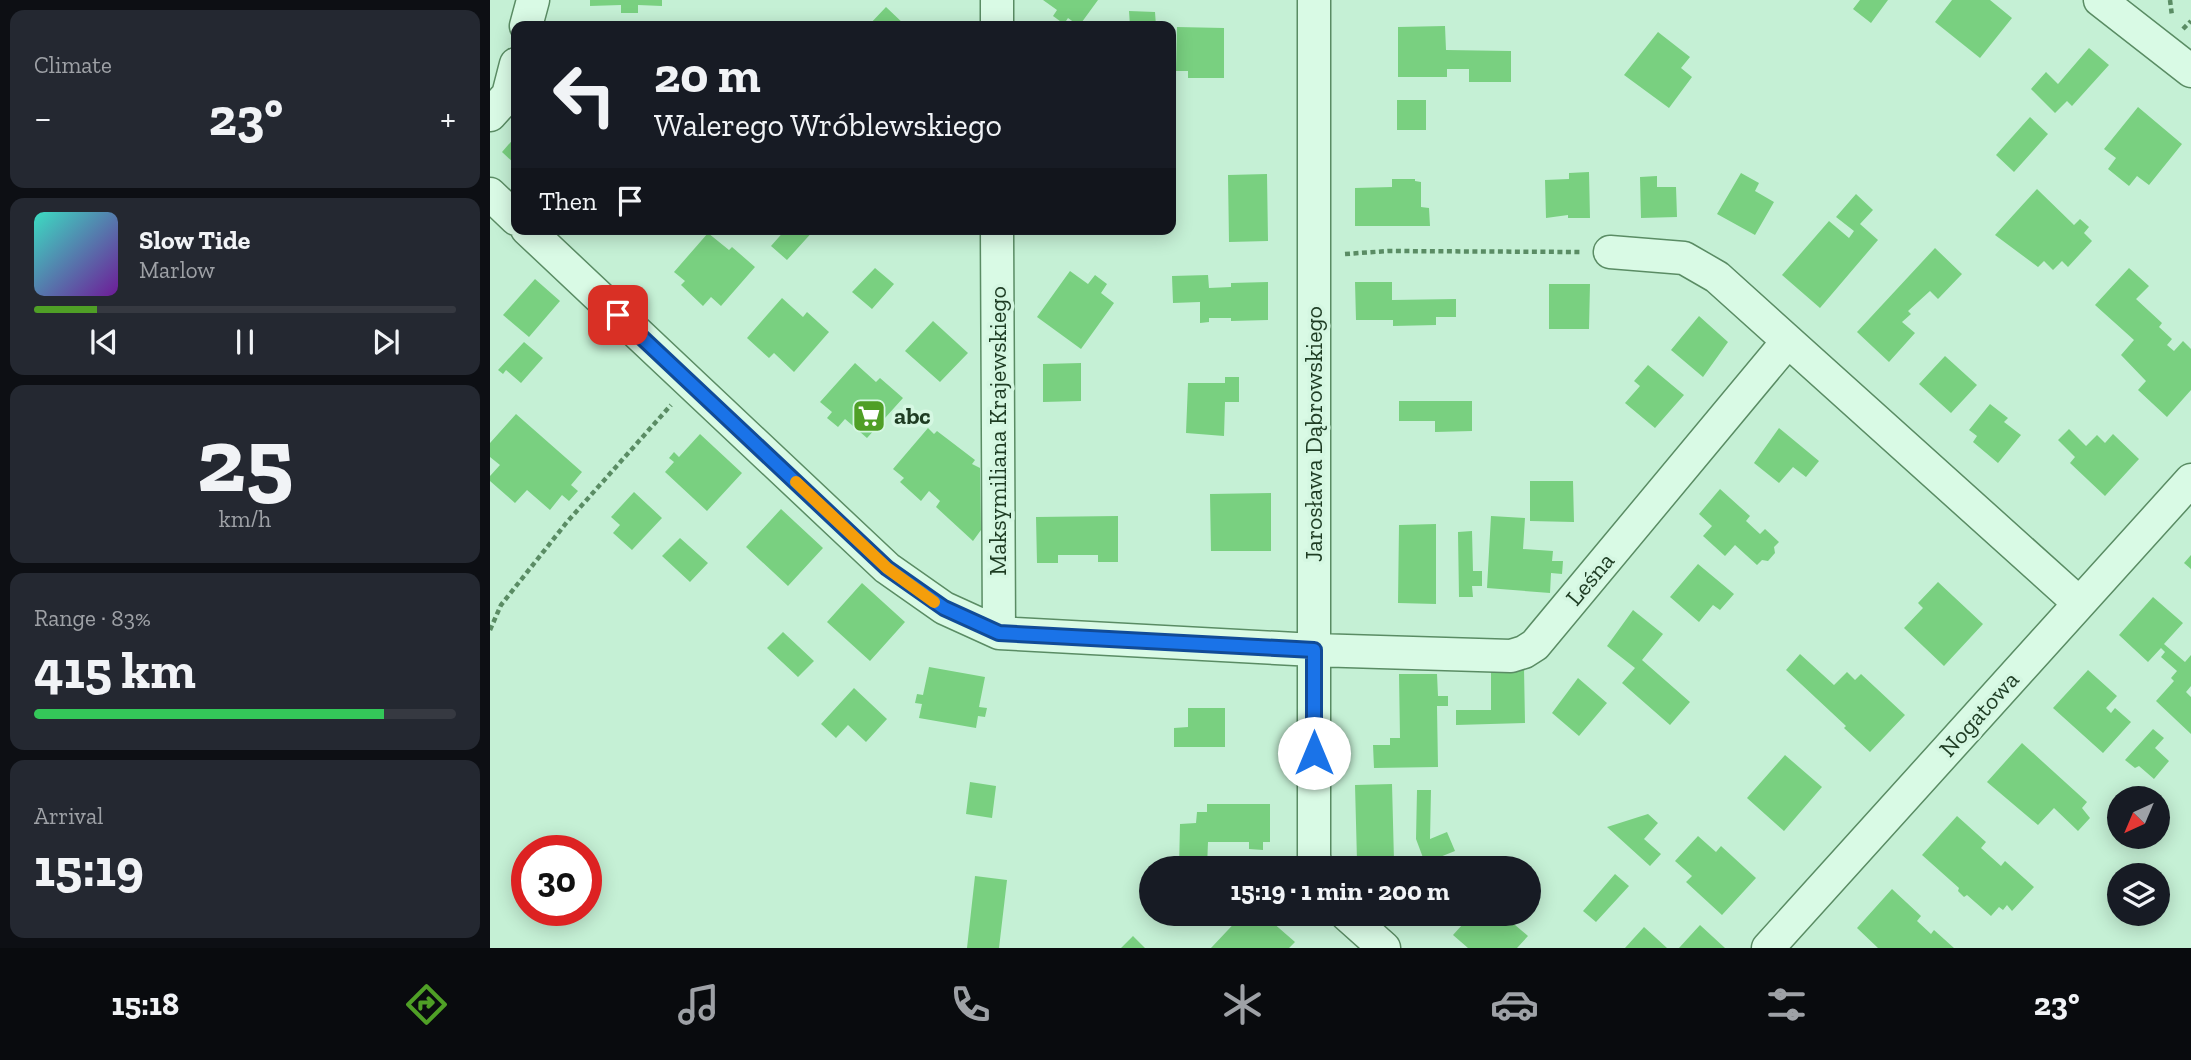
<!DOCTYPE html>
<meta charset="utf-8">
<style>
body{margin:0;font-family:"Zilla Slab",serif;background:#242831;color:#f1f3f6;height:100vh;display:flex;flex-direction:column;font-size:26px;white-space:nowrap}
*{box-sizing:border-box;margin:0}
p{font-size:23px;color:#9ea1a6}
.icon{flex:none;width:38px;height:38px;fill:none;stroke:currentColor;stroke-width:2;stroke-linecap:round;stroke-linejoin:round}
.map{position:relative;flex:1;overflow:hidden}
.sheet{display:flex;flex-direction:column;gap:10px;padding:10px;background:#0d0f14;width:490px}
.sheet>*{flex:none}
.guide{position:absolute;left:21px;top:21px;width:665px;height:214px;border-radius:14px;box-shadow:0 4px 18px #0003;background:#171b24;color:#f1f3f6;overflow:hidden}
.needle{width:46px;rotate:224deg}
.fabs{position:absolute;left:1617px;top:786px;display:grid;gap:14px}
.fabs a{display:grid;place-items:center;width:63px;height:63px;border-radius:50%;background:#171b24;box-shadow:0 4px 18px #0003;font-size:35px}
.speed{position:absolute;left:21px;top:835px;display:flex;gap:14px;font-size:35px;font-weight:700;text-align:center}
.speed>*{display:grid;place-content:center;width:91px;height:91px;border-radius:50%;background:#171b24;box-shadow:0 4px 18px #0003;line-height:1}
.speed .limit{border:10px solid #d22;background:#fff;color:#111}
.pin{position:absolute;display:grid;place-items:center;width:60px;height:60px;color:#fff;margin:-30px;border-radius:14px;box-shadow:0 4px 10px #0006}
.me{position:absolute;width:77px;margin:-38px;rotate:0deg;stroke-linejoin:round;filter:drop-shadow(0 0 5px #0008)}
.turn{display:flex;align-items:center;gap:24px;height:147px;padding:0 28px;font-size:32px}
.turn .icon{width:91px;height:91px;stroke-width:2.5}
.turn b{display:block;font-size:49px;line-height:60px}
.then{display:flex;align-items:center;height:66px;padding:0 28px;background:#0003;gap:14px;font-size:26px}
.big{font-size:52px;font-weight:800;line-height:1.1}
.sheet .tile{flex:1;display:flex;flex-direction:column;justify-content:center;gap:10px;min-width:0;padding:0 24px;border-radius:14px;background:#242831}
.sheet .dial{align-items:center;gap:0}
.dial b{font-size:91px;line-height:1}
.song{display:flex;align-items:center;gap:21px}
.cover{width:84px;height:84px;border-radius:10px;background:linear-gradient(135deg,hsl(170 70% 55%),hsl(280 70% 35%))}
.played{height:7px;border-radius:4px;background:linear-gradient(90deg,#4f9f26 15%,#363941 15%)}
.keys{display:flex;justify-content:space-around;direction:ltr}
.heat{display:flex;justify-content:space-between;align-items:center;font-size:38px;direction:ltr}
.charge{height:10px;border-radius:5px;background:linear-gradient(90deg,#34c759 83%,#363941 0)}
.trip{position:absolute;left:649px;top:856px;width:402px;height:70px;border-radius:35px;background:#171b24;box-shadow:0 4px 18px #0003;font-weight:800;line-height:70px;text-align:center}
.dock{display:flex;height:112px;justify-content:space-around;align-items:center;background:#090b0e;color:#9ea1a6}
.dock .icon{width:49px;height:49px}
.dock .on{color:#4f9f26}
.dock b{font-size:32px;color:#f1f3f6}
main{display:flex;flex:1;min-height:0}
.map>svg:first-child{display:block}
.building{fill:#79d080}
.lines{fill:none;stroke-linecap:round;stroke-linejoin:round}
.street-casing{stroke:#5a8c64;stroke-width:35}
.path{stroke:#5a8c64;stroke-width:4.5;stroke-dasharray:5 3.5;stroke-linecap:butt}
.street{stroke:#d9fae5;stroke-width:32}
.route-casing{stroke:#114b97;stroke-width:18}
.route{stroke:#1a73e8;stroke-width:12}
.slow{stroke:#f59e0b;stroke-width:12}
.labels{text-anchor:middle;stroke-width:7;stroke-linejoin:round;paint-order:stroke}
.poi-label{font-size:24px;font-weight:bold;fill:#1e3c23;stroke:#d5f7e2;text-anchor:start}
.street-label{font-size:24px;fill:#1e3c23;stroke:#d5f7e2}
</style>
<main>
<section class="sheet">
<div class="tile"><p>Climate</p>
<div class="heat"><a>−</a><b class="big">23°</b><a>+</a></div>
</div>
<div class="tile">
<div class="song"><i class="cover"></i><div><b>Slow Tide</b><p>Marlow</p></div></div>
<div class="played"></div>
<div class="keys"><svg class="icon" aria-label="previous" viewBox="0 0 24 24"><path d="M18 5L8 12l10 7zM5 5v14"/></svg><svg class="icon" aria-label="pause" viewBox="0 0 24 24"><path d="M8 5v14M16 5v14"/></svg><svg class="icon" aria-label="next" viewBox="0 0 24 24"><path d="M6 5l10 7-10 7zM19 5v14"/></svg></div>
</div>
<div class="tile dial"><b>25</b><p>km/h</p></div>
<div class="tile"><p>Range · 83%</p><b class="big">415 km</b><div class="charge"></div></div>
<div class="tile"><p>Arrival</p><b class="big">15:19</b></div>
</section>
<div class="map">
<svg width="1701" height="948" viewBox="0 0 1701 948">
<rect width="100%" height="100%" fill="#c5f0d5"/>
<path class="building" d="M 100,0 L 172,0 L 172,6 L 148,5 L 148,13 L 131,13 L 131,5 L 100,6 Z
M 553,0 L 608,0 L 589,26 L 578,18 L 574,24 L 563,16 L 567,10 Z
M 1370,0 L 1398,0 L 1381,23 L 1363,9 Z
M 1462,0 L 1500,0 L 1522,18 L 1490,58 L 1445,22 Z
M 396,7 L 416,26 L 378,26 Z
M 639,11 L 665,12 L 666,26 L 640,26 Z
M 955,26 L 956,50 L 1021,51 L 1021,82 L 979,82 L 979,69 L 957,69 L 957,77 L 908,77 L 908,27 Z
M 687,27 L 734,28 L 734,78 L 698,78 L 698,71 L 686,71 Z
M 1168,32 L 1200,57 L 1191,68 L 1202,77 L 1179,108 L 1134,75 Z
M 1599,48 L 1619,65 L 1582,106 L 1577,101 L 1565,113 L 1541,89 L 1556,72 L 1568,84 Z
M 907,100 L 936,100 L 936,130 L 907,130 Z
M 1648,107 L 1692,144 L 1659,185 L 1647,176 L 1639,186 L 1618,169 L 1626,158 L 1614,149 Z
M 1540,117 L 1558,134 L 1524,172 L 1506,155 Z
M 26,136 L 26,165 L 12,152 Z
M 1099,172 L 1100,218 L 1078,218 L 1078,215 L 1056,218 L 1055,180 L 1079,179 L 1079,173 Z
M 1251,173 L 1269,183 L 1265,191 L 1284,202 L 1265,235 L 1227,214 Z
M 777,174 L 778,241 L 739,242 L 738,175 Z
M 1167,176 L 1167,187 L 1186,187 L 1187,217 L 1151,218 L 1150,177 Z
M 902,179 L 925,179 L 925,181 L 931,182 L 931,207 L 939,208 L 940,226 L 865,226 L 865,188 L 902,187 Z
M 1547,189 L 1584,225 L 1590,219 L 1599,227 L 1594,233 L 1602,241 L 1578,267 L 1572,261 L 1563,270 L 1554,261 L 1548,267 L 1505,235 Z
M 1366,194 L 1383,210 L 1370,224 L 1388,240 L 1330,308 L 1292,275 L 1339,221 L 1359,238 L 1364,231 L 1346,217 Z
M 296,229 L 325,229 L 297,260 L 281,246 Z
M 218,233 L 239,250 L 242,247 L 265,267 L 231,306 L 221,297 L 213,306 L 191,285 L 195,281 L 184,272 Z
M 1445,248 L 1472,274 L 1448,299 L 1440,291 L 1418,311 L 1421,314 L 1412,322 L 1425,333 L 1399,362 L 1367,332 Z
M 385,268 L 404,284 L 382,309 L 362,292 Z
M 1639,268 L 1659,286 L 1646,299 L 1672,323 L 1669,327 L 1682,339 L 1677,345 L 1684,351 L 1693,341 L 1701,349 L 1701,390 L 1677,417 L 1648,390 L 1656,381 L 1631,355 L 1644,340 L 1605,305 Z
M 580,271 L 598,284 L 605,275 L 617,284 L 611,293 L 624,303 L 591,349 L 547,317 Z
M 718,275 L 719,288 L 741,287 L 741,283 L 778,282 L 778,320 L 741,321 L 741,318 L 719,318 L 719,322 L 710,323 L 710,302 L 683,303 L 682,276 Z
M 45,279 L 70,301 L 39,337 L 13,315 Z
M 865,282 L 902,282 L 902,300 L 966,299 L 966,317 L 946,317 L 946,325 L 903,326 L 903,320 L 866,320 Z
M 1059,284 L 1100,284 L 1099,329 L 1059,329 Z
M 292,298 L 313,317 L 317,312 L 339,332 L 304,372 L 284,353 L 279,358 L 257,338 Z
M 1209,316 L 1238,342 L 1213,377 L 1181,350 Z
M 443,321 L 478,353 L 450,382 L 415,351 Z
M 34,342 L 53,358 L 31,383 L 16,370 L 13,374 L 8,370 Z
M 1455,356 L 1487,385 L 1461,413 L 1429,384 Z
M 365,363 L 386,382 L 390,378 L 413,398 L 377,438 L 355,419 L 348,427 L 337,418 L 342,412 L 330,402 Z
M 591,363 L 591,401 L 553,402 L 553,364 Z
M 1158,365 L 1194,395 L 1165,428 L 1135,403 L 1150,386 L 1144,381 Z
M 735,377 L 749,377 L 749,402 L 735,402 L 734,436 L 696,433 L 698,383 L 735,383 Z
M 909,401 L 982,401 L 982,431 L 945,432 L 945,421 L 909,421 Z
M 1500,404 L 1518,418 L 1514,422 L 1531,435 L 1508,463 L 1483,442 L 1487,436 L 1479,430 Z
M 26,414 L 92,472 L 81,485 L 88,491 L 79,501 L 72,495 L 60,510 L 37,490 L 25,503 L 0,481 L 0,476 L 10,465 L 0,457 L 0,443 Z
M 438,428 L 444,434 L 447,431 L 485,460 L 482,464 L 490,468 L 491,530 L 483,541 L 446,507 L 450,501 L 439,491 L 431,501 L 410,482 L 414,478 L 403,469 Z
M 1289,428 L 1329,461 L 1316,477 L 1303,467 L 1289,483 L 1264,463 Z
M 1579,429 L 1596,446 L 1607,435 L 1615,443 L 1623,434 L 1649,459 L 1615,496 L 1580,463 L 1585,457 L 1568,440 Z
M 210,434 L 252,473 L 217,511 L 175,472 L 184,462 L 179,458 L 184,452 L 189,457 Z
M 1040,481 L 1083,481 L 1084,522 L 1040,521 Z
M 1230,489 L 1260,516 L 1256,521 L 1270,534 L 1275,529 L 1289,542 L 1284,547 L 1285,553 L 1278,561 L 1272,560 L 1267,565 L 1245,545 L 1235,556 L 1213,536 L 1222,526 L 1209,514 Z
M 144,492 L 172,518 L 142,550 L 123,533 L 130,525 L 121,517 Z
M 781,493 L 781,551 L 721,551 L 720,494 Z
M 291,509 L 333,548 L 298,586 L 256,547 Z
M 628,516 L 628,562 L 608,562 L 608,555 L 568,555 L 568,563 L 547,563 L 546,517 Z
M 1001,516 L 1035,518 L 1033,549 L 1063,551 L 1062,561 L 1073,561 L 1072,574 L 1061,573 L 1060,593 L 997,588 Z
M 946,524 L 946,604 L 908,603 L 909,525 Z
M 982,531 L 983,571 L 992,571 L 992,586 L 982,586 L 983,597 L 969,597 L 968,532 Z
M 190,538 L 218,563 L 200,582 L 172,556 Z
M 1701,555 L 1701,569 L 1694,563 Z
M 1208,564 L 1244,594 L 1230,610 L 1223,605 L 1209,622 L 1180,597 Z
M 1448,582 L 1493,624 L 1454,666 L 1414,628 L 1433,608 L 1428,603 Z
M 372,583 L 415,622 L 380,661 L 337,622 Z
M 1663,597 L 1693,623 L 1674,644 L 1695,662 L 1701,655 L 1701,686 L 1696,692 L 1701,697 L 1701,734 L 1666,701 L 1684,681 L 1681,678 L 1687,671 L 1671,657 L 1675,652 L 1671,648 L 1658,662 L 1629,635 Z
M 1143,610 L 1173,634 L 1152,660 L 1200,702 L 1180,725 L 1132,683 L 1145,668 L 1117,646 Z
M 293,632 L 324,661 L 308,677 L 277,648 Z
M 1310,654 L 1344,685 L 1357,672 L 1365,680 L 1371,674 L 1415,715 L 1380,752 L 1354,728 L 1356,726 L 1296,670 Z
M 439,667 L 495,677 L 489,707 L 497,708 L 495,717 L 488,716 L 486,728 L 429,718 L 432,704 L 425,703 L 427,694 L 433,695 Z
M 1001,668 L 1034,668 L 1035,723 L 966,725 L 966,710 L 1001,710 Z
M 1598,670 L 1627,696 L 1616,708 L 1621,713 L 1625,708 L 1641,722 L 1613,753 L 1563,708 Z
M 909,674 L 947,674 L 948,696 L 958,696 L 958,706 L 947,706 L 948,767 L 884,768 L 883,745 L 900,745 L 900,738 L 910,738 Z
M 1088,678 L 1117,703 L 1089,736 L 1062,713 Z
M 364,688 L 397,719 L 376,742 L 358,725 L 346,738 L 331,724 Z
M 698,708 L 735,708 L 735,747 L 684,747 L 684,728 L 698,727 Z
M 1663,729 L 1674,738 L 1665,748 L 1679,761 L 1664,779 L 1649,766 L 1645,768 L 1635,760 Z
M 1532,743 L 1597,802 L 1592,808 L 1600,818 L 1588,831 L 1564,808 L 1548,825 L 1497,782 Z
M 1295,755 L 1332,787 L 1294,831 L 1257,798 Z
M 480,782 L 506,786 L 502,818 L 476,814 Z
M 902,784 L 904,861 L 867,861 L 865,785 Z
M 927,790 L 941,790 L 940,839 L 957,832 L 965,851 L 935,863 L 926,839 Z
M 717,804 L 780,804 L 780,842 L 773,842 L 773,850 L 759,849 L 759,842 L 718,842 L 717,867 L 689,868 L 690,824 L 706,823 L 707,812 L 717,812 Z
M 1158,814 L 1168,823 L 1154,839 L 1171,854 L 1160,866 L 1117,827 Z
M 1467,816 L 1496,842 L 1491,848 L 1511,866 L 1515,861 L 1544,887 L 1522,911 L 1517,905 L 1513,910 L 1509,907 L 1501,916 L 1477,895 L 1474,897 L 1468,891 L 1469,888 L 1432,855 Z
M 1208,836 L 1226,852 L 1231,846 L 1266,878 L 1232,915 L 1196,882 L 1202,876 L 1185,861 Z
M 1125,874 L 1139,886 L 1106,922 L 1093,911 Z
M 485,876 L 517,880 L 509,948 L 477,948 Z
M 1402,889 L 1431,916 L 1427,921 L 1441,934 L 1444,930 L 1464,948 L 1388,948 L 1367,928 Z
M 753,914 L 773,914 L 805,942 L 799,948 L 721,948 Z
M 982,914 L 1012,914 L 1038,936 L 1027,948 L 978,948 L 963,935 Z
M 1210,925 L 1235,948 L 1189,948 Z
M 1154,927 L 1177,948 L 1135,948 Z
M 643,936 L 655,948 L 631,948 Z"/>
<g class="lines">
<defs>
<path id="street" d="M 507,0 L 507,26
M 824,0 L 824,856 L 826,868
M 1610,0 L 1701,71
M 36,26 L 43,0
M 0,115 L 18,95 L 26,64
M 0,194 L 26,219
M 37,229 L 397,568 L 454,608 L 509,633 L 824,650 L 1021,656 L 1034,652 L 1045,645 L 1298,341
M 507,229 L 509,633
M 1120,252 L 1194,258 L 1227,277 L 1589,603
M 856,914 L 894,948
M 1278,948 L 1701,480"/>
</defs>
<use href="#street" class="street-casing"/>
<path class="path" d="M 1680,0 L 1682,16
M 1693,29 L 1701,21
M 855,254 L 898,251 L 1091,252
M 0,630 L 11,605 L 77,522 L 181,405"/>
<use href="#street" class="street"/>
</g>
<g class="lines">
<defs>
<path id="route" d="M 128,315 L 397,568 L 454,608 L 509,633 L 824,650 L 824,753"/>
</defs>
<use href="#route" class="route-casing"/>
<use href="#route" class="route"/>
<path class="slow" d="M 306,482 L 397,568 L 444,602"/>
</g>
<defs>
<symbol id="supermarket-square" viewBox="-11 -11 22 22"><rect x="-9" y="-9" width="18" height="18" rx="4" fill="#4f9f26" stroke="#d5f7e2"/><path d="M-6-5.5h2.5l.6 2H6L4.5 2H-2.5L-4.4-4H-6ZM-1.5 3.2a1.3 1.3 0 1 0 .1 0ZM3 3.2a1.3 1.3 0 1 0 .1 0Z" fill="#fff"/></symbol>
</defs>
<g fill-rule="evenodd">
<use href="#supermarket-square" x="360" y="397" width="38" height="38"/>
</g>
<g class="labels">
<g class="poi-label">
<text x="404" y="424">abc</text>
</g>
<g class="street-label">
<text transform="translate(508 431) rotate(-90)" y="8">Maksymiliana Krajewskiego</text>
<text transform="translate(824 434) rotate(-90)" y="8">Jarosława Dąbrowskiego</text>
<text transform="translate(1100 579) rotate(-50)" y="8">Leśna</text>
<text transform="translate(1489 714) rotate(-48)" y="8">Nogatowa</text>
</g>
</g>
</svg>
<div class="fabs">
<a><svg class="needle" viewBox="-14 -14 28 28"><path d="M0-13l5 13h-10z" fill="#e53935"/><path d="M0 13l5-13h-10z" fill="#9ea1a6"/></svg></a>
<a><svg class="icon" aria-label="layers" viewBox="0 0 24 24"><path d="M12 4l9 5-9 5-9-5zM3 14l9 5 9-5"/></svg></a>
</div>
<div class="speed"><div class="limit">30</div></div>
<div class="pin" style="left:128px;top:315px;background:#d93025"><svg class="icon" aria-label="arrive" viewBox="0 0 24 24"><path d="M6 21V4h12l-3 4 3 4H6"/></svg></div>
<svg class="me" style="left:824px;top:753px" viewBox="-20 -20 40 40"><circle r="19" fill="#fff"/><path d="M0-13L10 11 0 6-10 11z" fill="#1a73e8"/></svg>
<div class="trip">15:19 · 1 min · 200 m</div>
<div class="guide">
<div class="turn"><svg class="icon" aria-label="left" viewBox="0 0 24 24"><path d="M17 20v-9H6M10 6l-5 5 5 5"/></svg><div><b>20 m</b>Walerego Wróblewskiego</div></div>
<div class="then">Then<svg class="icon" aria-label="arrive" viewBox="0 0 24 24"><path d="M6 21V4h12l-3 4 3 4H6"/></svg></div>
</div>
</div>
</main>
<nav class="dock">
<b>15:18</b>
<svg class="icon on" aria-label="directions" viewBox="0 0 24 24"><path d="M12 3l9 9-9 9-9-9zM9 14v-3h6M13 9l2 2-2 2"/></svg>
<svg class="icon" aria-label="music" viewBox="0 0 24 24"><path d="M9 18V5l10-2v13"/><circle cx="6" cy="18" r="3"/><circle cx="16" cy="16" r="3"/></svg>
<svg class="icon" aria-label="phone" viewBox="0 0 24 24"><path d="M5 4h4l2 5-3 2q2 4 5 5l2-3 5 2v4C11 20 4 13 5 4z"/></svg>
<svg class="icon" aria-label="climate" viewBox="0 0 24 24"><path d="M12 3v18M4 7l16 10M4 17L20 7"/></svg>
<svg class="icon" aria-label="car" viewBox="0 0 24 24"><path d="M5 17H2v-5l4-1 3-4h7l3 4 3 1v5h-3M9 17h6M6 11h13"/><circle cx="7" cy="17" r="2"/><circle cx="17" cy="17" r="2"/></svg>
<svg class="icon" aria-label="filters" viewBox="0 0 24 24"><path d="M4 7h16M4 17h16"/><circle cx="9" cy="7" r="2"/><circle cx="15" cy="17" r="2"/></svg>
<b>23°</b>
</nav>
